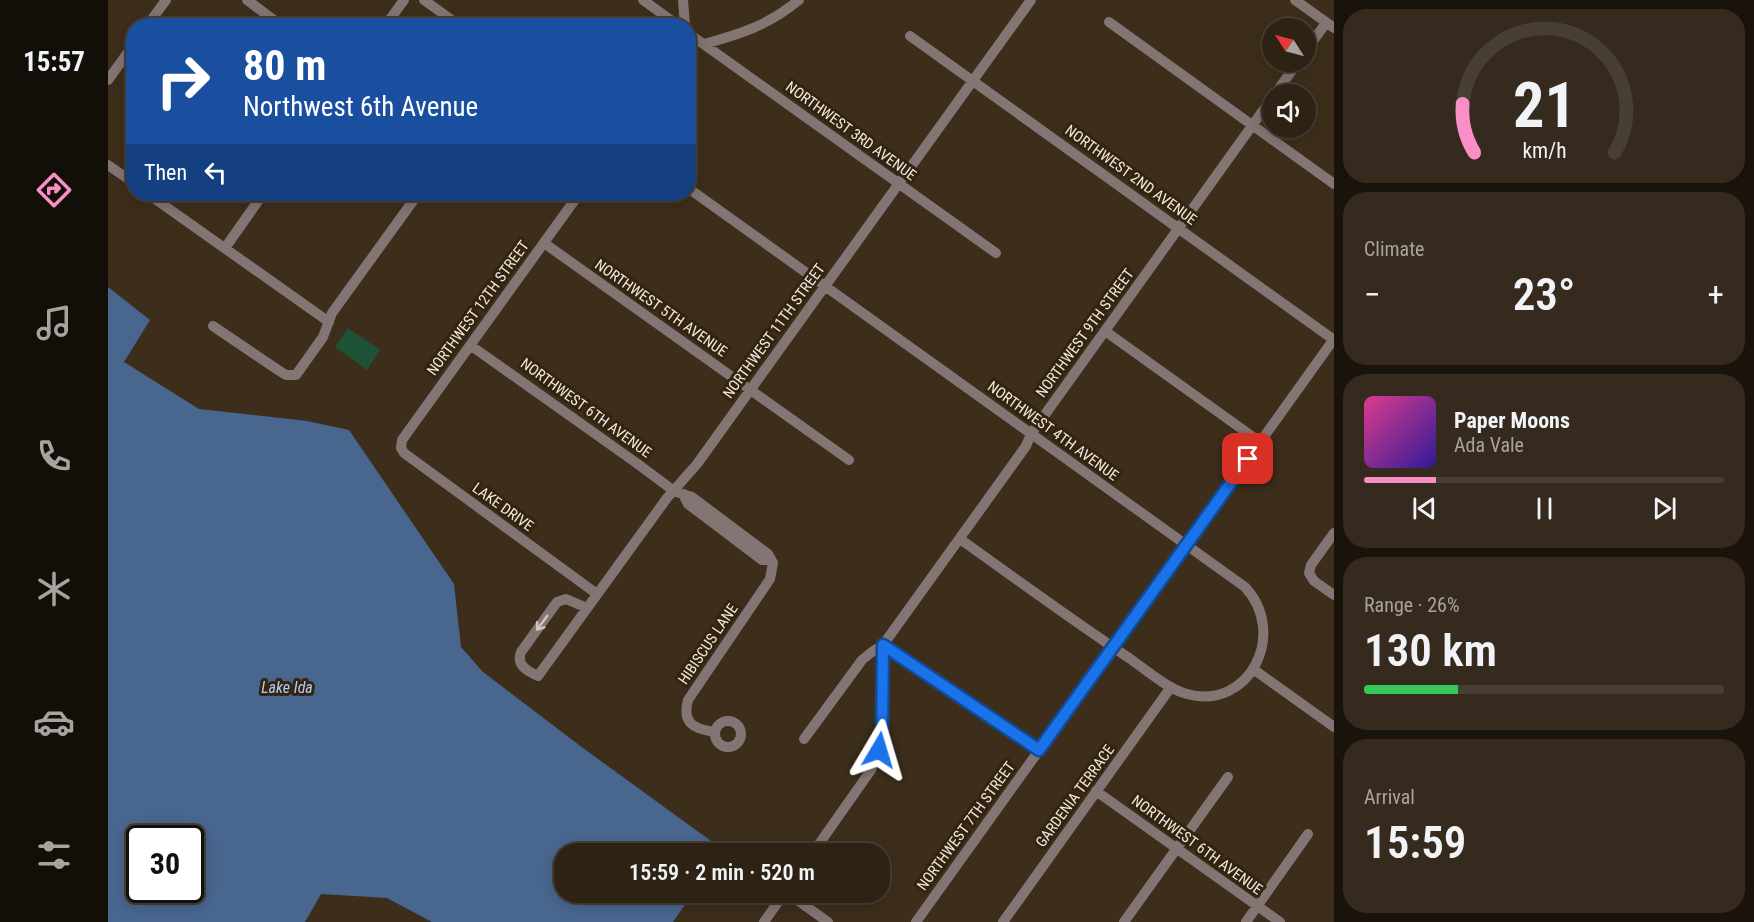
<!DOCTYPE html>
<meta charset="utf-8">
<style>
body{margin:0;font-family:"Roboto Condensed",sans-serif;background:#352a1d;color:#f1f3f6;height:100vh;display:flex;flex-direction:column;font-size:22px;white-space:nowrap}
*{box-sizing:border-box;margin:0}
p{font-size:20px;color:#a7a4a0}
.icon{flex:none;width:33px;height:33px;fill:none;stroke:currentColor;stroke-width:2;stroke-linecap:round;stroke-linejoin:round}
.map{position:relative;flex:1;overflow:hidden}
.sheet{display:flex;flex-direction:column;gap:9px;padding:9px;background:#19130b;width:420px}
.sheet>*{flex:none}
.top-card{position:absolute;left:18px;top:18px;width:570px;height:183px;border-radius:24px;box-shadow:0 3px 15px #0003,0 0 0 2px #483f34;background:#1a4fa0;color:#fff;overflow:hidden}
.needle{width:39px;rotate:306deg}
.fabs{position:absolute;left:1154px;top:18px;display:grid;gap:12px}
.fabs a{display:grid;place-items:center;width:54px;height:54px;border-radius:50%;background:#2d2214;box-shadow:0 3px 15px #0003,0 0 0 2px #483f34;font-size:30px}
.speed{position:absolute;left:18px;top:825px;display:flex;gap:12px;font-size:30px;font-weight:700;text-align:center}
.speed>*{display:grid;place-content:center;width:78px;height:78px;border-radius:50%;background:#2d2214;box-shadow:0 3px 15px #0003,0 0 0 2px #483f34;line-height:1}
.speed .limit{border:3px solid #111;border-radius:9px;background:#fff;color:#111}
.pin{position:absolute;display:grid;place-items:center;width:51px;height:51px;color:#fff;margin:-26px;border-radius:12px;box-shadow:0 3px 9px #0006}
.me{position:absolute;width:66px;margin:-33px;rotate:7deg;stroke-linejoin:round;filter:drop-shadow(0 0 4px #0008)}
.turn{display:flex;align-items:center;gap:21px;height:126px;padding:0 18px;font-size:27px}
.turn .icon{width:78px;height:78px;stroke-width:2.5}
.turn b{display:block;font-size:42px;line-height:51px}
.then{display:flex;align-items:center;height:57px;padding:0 18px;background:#0003;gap:12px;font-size:22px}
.big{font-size:45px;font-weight:600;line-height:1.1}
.sheet .card{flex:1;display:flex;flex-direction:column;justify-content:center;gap:9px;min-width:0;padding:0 21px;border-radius:24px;background:#352a1d}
.sheet .dial{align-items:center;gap:0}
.dial svg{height:156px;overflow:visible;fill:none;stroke:#483f34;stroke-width:7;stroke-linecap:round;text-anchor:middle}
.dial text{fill:#f1f3f6;stroke:none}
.song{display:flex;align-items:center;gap:18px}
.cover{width:72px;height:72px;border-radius:9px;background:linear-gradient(135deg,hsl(330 70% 55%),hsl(250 70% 35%))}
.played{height:6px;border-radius:3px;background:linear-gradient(90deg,#fa8fc7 20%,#483f34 20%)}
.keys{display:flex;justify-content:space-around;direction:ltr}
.heat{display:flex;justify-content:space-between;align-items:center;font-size:33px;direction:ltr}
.charge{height:9px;border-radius:4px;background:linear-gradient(90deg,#34c759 26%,#483f34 0)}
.trip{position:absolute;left:446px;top:843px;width:336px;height:60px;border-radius:24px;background:#2d2214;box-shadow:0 3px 15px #0003,0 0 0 2px #483f34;font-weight:600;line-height:60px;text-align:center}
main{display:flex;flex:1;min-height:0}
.tabs{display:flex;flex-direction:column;width:108px;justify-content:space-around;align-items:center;background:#120e08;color:#a7a4a0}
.tabs .icon{width:42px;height:42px}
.tabs .selected{color:#fa8fc7}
.tabs b{font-size:27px;color:#f1f3f6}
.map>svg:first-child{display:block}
.green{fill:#1e5237}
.water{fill:#49668f;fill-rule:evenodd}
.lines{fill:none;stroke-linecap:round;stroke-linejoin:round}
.minor{stroke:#837574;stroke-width:10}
.oneway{stroke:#d1c7be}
.route-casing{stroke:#114b97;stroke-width:15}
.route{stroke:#1a73e8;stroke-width:10}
.labels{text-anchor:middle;stroke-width:6;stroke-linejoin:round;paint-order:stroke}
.street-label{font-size:15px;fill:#f3eadd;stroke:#322410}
.water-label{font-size:16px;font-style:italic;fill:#b3cef6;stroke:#322410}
</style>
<main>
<nav class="tabs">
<b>15:57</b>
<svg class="icon selected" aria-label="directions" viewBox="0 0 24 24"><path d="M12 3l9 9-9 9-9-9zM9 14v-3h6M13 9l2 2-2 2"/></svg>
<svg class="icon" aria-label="music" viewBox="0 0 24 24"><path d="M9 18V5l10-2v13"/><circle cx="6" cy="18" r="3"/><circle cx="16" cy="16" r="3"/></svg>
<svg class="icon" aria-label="phone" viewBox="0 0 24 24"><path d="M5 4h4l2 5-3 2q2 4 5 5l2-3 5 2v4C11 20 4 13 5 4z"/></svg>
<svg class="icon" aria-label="climate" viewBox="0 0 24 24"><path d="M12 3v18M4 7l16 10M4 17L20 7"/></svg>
<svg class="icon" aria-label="car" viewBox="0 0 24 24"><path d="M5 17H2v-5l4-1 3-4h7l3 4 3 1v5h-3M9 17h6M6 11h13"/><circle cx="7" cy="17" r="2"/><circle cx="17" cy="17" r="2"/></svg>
<svg class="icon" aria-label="filters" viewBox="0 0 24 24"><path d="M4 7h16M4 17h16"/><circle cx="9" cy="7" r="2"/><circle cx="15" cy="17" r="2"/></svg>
</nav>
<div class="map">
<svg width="1226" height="922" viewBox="0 0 1226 922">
<rect width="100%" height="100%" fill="#3c2e1a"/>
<path class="green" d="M 240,328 L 272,350 L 259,370 L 227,347 Z"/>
<path class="water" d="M 0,287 L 42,320 L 16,362 L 91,409 L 199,421 L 241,430 L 346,584 L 353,647 L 375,672 L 475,748 L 614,849 L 611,854 L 456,854 L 456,892 L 585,893 L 565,922 L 324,922 L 279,898 L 213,894 L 197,922 L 0,922 ZM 32,838 L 82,838 L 82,890 L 32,890 Z"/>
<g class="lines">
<path class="minor" d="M 139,0 L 174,26
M 316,0 L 352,26
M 535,0 L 571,26
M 575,0 L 577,26
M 1187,0 L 1226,28
M 1001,22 L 1226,184
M 39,26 L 58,0
M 277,26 L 296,0
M 580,33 L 888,253
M 802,36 L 1226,340
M 596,44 C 633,34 661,25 691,0
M 1197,52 L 1218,23
M 0,80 L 26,44
M 1167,94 L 1190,62
M 0,165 L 26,183
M 580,188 L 1137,587 C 1180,633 1142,711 1079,694 C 1060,689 1038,670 1021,658 C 964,620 908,579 852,539
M 40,194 L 221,322
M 471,194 L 294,440 L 293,448 L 296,453 L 489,594
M 436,243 L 741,460
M 117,248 L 155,194
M 105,326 L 170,370 L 178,375 L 188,375 L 215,337 L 224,313 L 310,194
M 997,331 L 1152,442
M 362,345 L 527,462 L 566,491 L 584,497 L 660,554 L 665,563 L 662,579 L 580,700 C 574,723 585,729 607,732
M 576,496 L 580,504 L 654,560 L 662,560
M 1226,533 L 1203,565 L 1201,573 L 1206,581 L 1226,595
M 479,608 L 458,599 L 449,602 L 413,652 C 408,665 419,671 430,676 L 559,498 L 589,464 L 923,0
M 775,645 L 931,751
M 1145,669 L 1226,727
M607 734a13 13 0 1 1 26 0a13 13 0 1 1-26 0Z
M 696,739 L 754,660 L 765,651 L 775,645 L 918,446 L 923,434 L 1164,98
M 988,791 L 1172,922
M 704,854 L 763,770 L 771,750 L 774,735 L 775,645
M 678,892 L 720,922
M 656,922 L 677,892
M 808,922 L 1226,339
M 895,922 L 1063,687
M 1016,922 L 1120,777
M 1138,922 L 1200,834"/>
</g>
<defs><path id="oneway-shaft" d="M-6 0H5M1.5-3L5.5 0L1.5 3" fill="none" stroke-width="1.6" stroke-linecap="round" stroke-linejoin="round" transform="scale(1.5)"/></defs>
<use class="oneway" href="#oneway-shaft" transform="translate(434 623) rotate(126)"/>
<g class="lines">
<defs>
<path id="route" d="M 771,750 L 774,735 L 775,645 L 931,750 L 1140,459"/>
</defs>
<use href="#route" class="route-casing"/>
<use href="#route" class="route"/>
</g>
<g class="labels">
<g class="street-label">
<text transform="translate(743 131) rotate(36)" y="5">NORTHWEST 3RD AVENUE</text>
<text transform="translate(1023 175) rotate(36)" y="5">NORTHWEST 2ND AVENUE</text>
<text transform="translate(370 308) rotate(-54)" y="5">NORTHWEST 12TH STREET</text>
<text transform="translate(553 308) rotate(35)" y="5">NORTHWEST 5TH AVENUE</text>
<text transform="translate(666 331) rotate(-54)" y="5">NORTHWEST 11TH STREET</text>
<text transform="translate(977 333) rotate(-54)" y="5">NORTHWEST 9TH STREET</text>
<text transform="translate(478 408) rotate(36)" y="5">NORTHWEST 6TH AVENUE</text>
<text transform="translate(945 431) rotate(36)" y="5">NORTHWEST 4TH AVENUE</text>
<text transform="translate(395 507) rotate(36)" y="5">LAKE DRIVE</text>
<text transform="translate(600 644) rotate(-56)" y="5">HIBISCUS LANE</text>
<text transform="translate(967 796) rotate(-54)" y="5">GARDENIA TERRACE</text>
<text transform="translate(858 826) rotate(-54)" y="5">NORTHWEST 7TH STREET</text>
<text transform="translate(1089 845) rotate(36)" y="5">NORTHWEST 6TH AVENUE</text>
</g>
<g class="water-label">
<text x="179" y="693">Lake Ida</text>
</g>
</g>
</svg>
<div class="fabs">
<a><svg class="needle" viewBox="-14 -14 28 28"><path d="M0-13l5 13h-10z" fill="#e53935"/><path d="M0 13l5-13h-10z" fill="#a7a4a0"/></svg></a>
<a><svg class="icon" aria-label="sound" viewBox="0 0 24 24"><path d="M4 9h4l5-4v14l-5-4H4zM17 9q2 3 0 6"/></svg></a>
</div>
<div class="speed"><div class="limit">30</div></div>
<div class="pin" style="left:1140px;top:459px;background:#d93025"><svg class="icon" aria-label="arrive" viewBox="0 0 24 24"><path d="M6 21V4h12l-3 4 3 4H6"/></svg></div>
<svg class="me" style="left:771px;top:750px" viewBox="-20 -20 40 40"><path d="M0-17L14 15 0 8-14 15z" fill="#1a73e8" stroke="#fff" stroke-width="4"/></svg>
<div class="trip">15:59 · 2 min · 520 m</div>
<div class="top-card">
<div class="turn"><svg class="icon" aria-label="right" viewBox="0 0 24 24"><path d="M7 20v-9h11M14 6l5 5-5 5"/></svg><div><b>80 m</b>Northwest 6th Avenue</div></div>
<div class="then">Then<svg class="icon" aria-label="left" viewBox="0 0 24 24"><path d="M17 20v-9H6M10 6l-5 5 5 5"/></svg></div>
</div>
</div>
<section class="sheet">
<div class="card dial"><svg viewBox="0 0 100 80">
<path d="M14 69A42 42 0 1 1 86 69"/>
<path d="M14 69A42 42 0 0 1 8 44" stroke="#fa8fc7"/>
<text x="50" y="56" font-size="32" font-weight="700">21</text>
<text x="50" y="72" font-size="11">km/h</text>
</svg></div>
<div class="card"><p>Climate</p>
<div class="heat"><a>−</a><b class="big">23°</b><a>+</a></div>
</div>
<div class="card">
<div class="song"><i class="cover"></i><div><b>Paper Moons</b><p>Ada Vale</p></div></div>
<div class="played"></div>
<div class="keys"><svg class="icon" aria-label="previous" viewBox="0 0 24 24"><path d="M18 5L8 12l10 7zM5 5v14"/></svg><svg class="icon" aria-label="pause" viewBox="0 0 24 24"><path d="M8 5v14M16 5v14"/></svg><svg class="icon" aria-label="next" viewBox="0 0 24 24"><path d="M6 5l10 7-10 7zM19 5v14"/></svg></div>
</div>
<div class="card"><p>Range · 26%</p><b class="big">130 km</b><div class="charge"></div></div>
<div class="card"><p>Arrival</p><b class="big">15:59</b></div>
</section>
</main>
